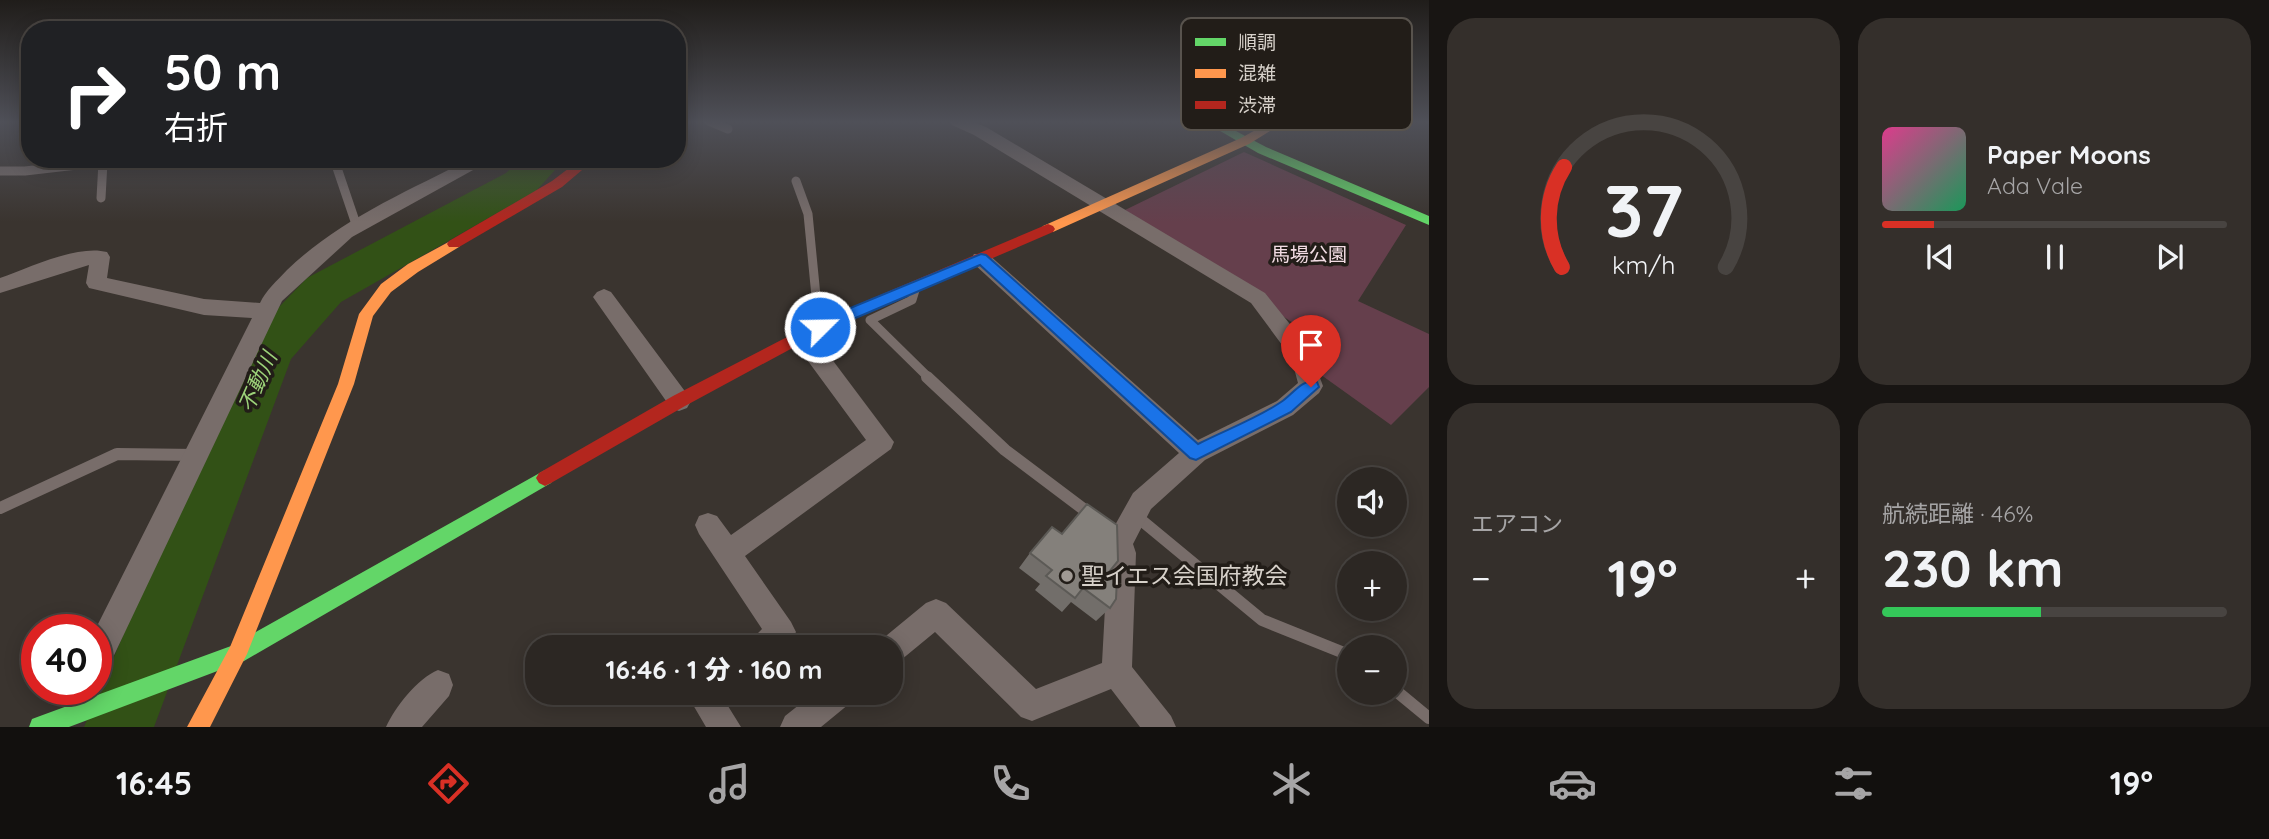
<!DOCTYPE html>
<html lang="ja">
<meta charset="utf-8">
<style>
body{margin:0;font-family:Quicksand,"Noto Sans JP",sans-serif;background:#342f2b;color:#f1f3f6;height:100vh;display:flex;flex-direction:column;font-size:26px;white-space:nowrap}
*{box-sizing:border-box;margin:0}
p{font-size:23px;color:#a6a5a6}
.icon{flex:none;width:38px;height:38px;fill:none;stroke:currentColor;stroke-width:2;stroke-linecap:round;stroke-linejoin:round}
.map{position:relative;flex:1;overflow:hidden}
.details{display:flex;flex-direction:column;gap:18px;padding:18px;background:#181513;width:840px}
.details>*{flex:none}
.hud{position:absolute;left:21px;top:21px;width:665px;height:147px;border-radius:28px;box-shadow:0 4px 18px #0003,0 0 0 2px #484441;background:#202124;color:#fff;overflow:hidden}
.tools{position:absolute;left:1337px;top:467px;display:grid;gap:14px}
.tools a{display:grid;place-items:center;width:70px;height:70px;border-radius:50%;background:#2c2723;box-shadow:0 4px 18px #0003,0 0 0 2px #484441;font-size:35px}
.speed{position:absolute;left:21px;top:614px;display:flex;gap:14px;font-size:35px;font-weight:700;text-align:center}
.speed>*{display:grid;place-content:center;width:91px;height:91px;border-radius:50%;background:#2c2723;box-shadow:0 4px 18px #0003,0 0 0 2px #484441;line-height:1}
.speed .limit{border:10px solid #d22;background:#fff;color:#111}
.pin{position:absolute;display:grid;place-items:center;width:60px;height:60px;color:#fff;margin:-72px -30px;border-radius:50% 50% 50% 0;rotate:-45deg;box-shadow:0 0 7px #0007}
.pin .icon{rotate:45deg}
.me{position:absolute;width:77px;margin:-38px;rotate:67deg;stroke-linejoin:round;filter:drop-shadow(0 0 5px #0008)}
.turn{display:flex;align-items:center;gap:24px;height:147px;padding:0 28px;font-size:32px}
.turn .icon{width:91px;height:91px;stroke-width:2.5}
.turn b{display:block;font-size:49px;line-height:60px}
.big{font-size:52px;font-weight:800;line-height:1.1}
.details .tile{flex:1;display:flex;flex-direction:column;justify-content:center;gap:10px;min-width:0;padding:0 24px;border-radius:28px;background:#342f2b}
.details .dial{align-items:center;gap:0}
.dial svg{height:182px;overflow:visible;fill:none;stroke:#484441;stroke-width:7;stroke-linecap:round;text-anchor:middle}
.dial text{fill:#f1f3f6;stroke:none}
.song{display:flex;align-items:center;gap:21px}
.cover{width:84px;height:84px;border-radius:10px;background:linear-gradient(135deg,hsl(330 70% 55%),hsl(150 70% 35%))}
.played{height:7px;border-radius:4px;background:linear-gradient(90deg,#d93025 15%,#484441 15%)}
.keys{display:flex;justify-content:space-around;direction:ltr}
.heat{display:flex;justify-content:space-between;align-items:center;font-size:38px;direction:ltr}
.charge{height:10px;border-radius:5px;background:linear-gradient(90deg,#34c759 46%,#484441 0)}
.details .tiles{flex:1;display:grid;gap:18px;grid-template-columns:repeat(2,1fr)}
.trip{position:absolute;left:525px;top:635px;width:378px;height:70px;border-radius:28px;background:#2c2723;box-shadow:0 4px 18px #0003,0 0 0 2px #484441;font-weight:800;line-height:70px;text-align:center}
.tabs{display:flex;height:112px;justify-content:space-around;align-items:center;background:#12100e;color:#a6a5a6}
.tabs .icon{width:49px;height:49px}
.tabs .current{color:#d93025}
.tabs b{font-size:32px;color:#f1f3f6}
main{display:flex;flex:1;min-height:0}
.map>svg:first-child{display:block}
.green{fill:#653f4c}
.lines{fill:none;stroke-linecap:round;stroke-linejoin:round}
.river{fill:#325116;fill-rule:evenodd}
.lane-far1{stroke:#786d6a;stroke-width:9}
.lane{stroke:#786d6a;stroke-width:12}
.street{fill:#786d6a;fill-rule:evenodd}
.fast{fill:#63d668;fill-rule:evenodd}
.slow{fill:#ff974d;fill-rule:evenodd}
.jam{fill:#b3261e;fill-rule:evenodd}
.wall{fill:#726e6a}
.building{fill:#84807b;stroke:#5c5a56;stroke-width:2}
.route{fill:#1a73e8;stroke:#114b97;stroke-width:2}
.poi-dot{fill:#a09a94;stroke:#221d18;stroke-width:2.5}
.labels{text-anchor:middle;stroke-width:7;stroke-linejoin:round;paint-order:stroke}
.park-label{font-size:19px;fill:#f3dde4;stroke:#221d18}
.water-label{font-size:21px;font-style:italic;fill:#9cd279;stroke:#221d18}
.near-poi-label{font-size:23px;fill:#d7d1ca;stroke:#221d18;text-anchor:start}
.key{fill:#221d18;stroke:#58534d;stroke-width:2}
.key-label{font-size:19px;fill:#d7d1ca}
</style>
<main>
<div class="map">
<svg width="1429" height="727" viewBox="0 0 1429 727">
<rect width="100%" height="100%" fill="#3a342f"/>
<path class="green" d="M 1244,152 L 1406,225 L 1358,301 L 1429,334 L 1429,387 L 1391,425 L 1317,372 L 1302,329 L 1125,210 Z"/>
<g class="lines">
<path class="river" d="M 521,159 L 565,159 L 536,191 L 341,302 L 291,359 L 154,727 L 84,727 L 251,336 L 307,278 L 506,173 Z"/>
<path class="lane-far1" d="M 709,121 L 728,129
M 334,159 L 357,227
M 0,171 L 25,171 L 103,162 L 101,198
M 796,181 L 808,214 L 819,327
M 916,287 L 912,300 L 870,320 L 929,378"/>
<path class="lane" d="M 927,377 L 1005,450 L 1094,517
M 0,508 L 117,454 L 197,455
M 1135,515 L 1262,620 L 1349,655
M 1395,690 L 1429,718"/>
<path class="street" d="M 950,121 L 971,121 L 986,127 L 1265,293 L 1309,348 L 1323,386 L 1319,393 L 1293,415 L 1205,460 L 1151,509 L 1133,544 L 1136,553 L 1132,667 L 1171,716 L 1176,727 L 1140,727 L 1111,689 L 1032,721 L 1021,717 L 935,632 L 901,660 L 891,665 L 891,648 L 877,648 L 881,640 L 926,603 L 936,599 L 946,603 L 1036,689 L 1102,663 L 1108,553 L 1105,543 L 1133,493 L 1179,453 L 974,264 L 971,259 L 974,254 L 988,254 L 1198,440 L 1277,401 L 1298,383 L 1291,357 L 1251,303 L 974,135 L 952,125 Z
M 470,159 L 493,159 L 352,237 L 282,301 L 107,670 L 96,674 L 95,630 L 252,318 L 204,315 L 89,288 L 86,283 L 89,265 L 0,293 L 0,278 C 29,268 78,244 107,252 L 110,257 L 107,278 L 204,299 L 260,303 C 266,290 277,281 287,270 C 339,220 406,192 470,159 Z
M 604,289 L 611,292 L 687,394 L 691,401 L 687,408 L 679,411 L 671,408 L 593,297 L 597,292 Z
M 802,328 L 810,330 L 894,442 L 891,449 L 745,556 L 791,622 L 796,632 L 786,648 L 748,648 L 753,638 L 762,629 L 699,534 L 695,525 L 699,516 L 708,513 L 717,516 L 731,535 L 866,440 L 794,342 L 791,336 L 794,330 Z
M 438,670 L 449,674 L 453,685 L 449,696 L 422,727 L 386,727 C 395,707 418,678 438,670 Z
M 691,693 L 725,693 L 723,698 L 741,727 L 706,727 L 689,698 Z
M 814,693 L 853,693 L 849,704 L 821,727 L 780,727 L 785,716 Z"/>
<path class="fast" d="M 1203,121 L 1217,121 L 1266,147 L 1429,216 L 1429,225 L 1258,153 Z
M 545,470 L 551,473 L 554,478 L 551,483 L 244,661 L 69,727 L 29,727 L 32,719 L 40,716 L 231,646 Z"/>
<path class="slow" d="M 1272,121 L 1286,121 L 1249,144 L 1053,232 L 1043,232 L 1041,229 L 1043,226 L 1241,138 Z
M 454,239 L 459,241 L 461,244 L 459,247 L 418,272 L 391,292 L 373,316 L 354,384 L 247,654 L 210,727 L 187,727 L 230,647 L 338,384 L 359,314 L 381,284 L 408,264 Z"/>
<path class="jam" d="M 581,159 L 595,159 L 562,187 L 459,247 L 449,247 L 447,244 L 449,241 L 552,181 Z
M 1048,224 L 1053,226 L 1055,229 L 1053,232 L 824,331 L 685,406 L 551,483 L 545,486 L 539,483 L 536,478 L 539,473 L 673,396 L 814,323 Z"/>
</g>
<path class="wall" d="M 1030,553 L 1109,572 L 1110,608 L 1096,621 L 1071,602 L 1062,612 L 1035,590 L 1040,584 L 1019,568 Z"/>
<path class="building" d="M 1087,504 L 1117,525 L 1118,561 L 1109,572 L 1117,578 L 1116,599 L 1110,608 L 1083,588 L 1075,598 L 1046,576 L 1052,570 L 1030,553 L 1052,527 L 1062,534 Z"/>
<linearGradient id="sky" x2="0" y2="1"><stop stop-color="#201d1a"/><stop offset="0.55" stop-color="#4f5058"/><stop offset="1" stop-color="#4f5058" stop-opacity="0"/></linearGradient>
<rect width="1429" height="222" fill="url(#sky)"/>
<path class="route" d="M 981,254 L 986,255 L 1198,444 C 1225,430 1256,419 1281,402 C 1292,395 1303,377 1317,382 L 1319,387 L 1291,412 L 1196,460 L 1190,458 L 980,265 L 825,331 L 814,331 L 812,327 L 814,323 Z"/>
<circle class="poi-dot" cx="1067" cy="576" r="7"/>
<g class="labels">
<g class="park-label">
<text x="1309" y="261">馬場公園</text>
</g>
<g class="water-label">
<text transform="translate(258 382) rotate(-66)" y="7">不動川</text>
</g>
<g class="near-poi-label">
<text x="1081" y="584">聖イエス会国府教会</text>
</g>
</g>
<rect x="1181" y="18" width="231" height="112" rx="10" class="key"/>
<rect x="1195" y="38" width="31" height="8" fill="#63d668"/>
<rect x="1195" y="69" width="31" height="9" fill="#ff974d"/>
<rect x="1195" y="101" width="31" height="8" fill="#b3261e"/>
<g class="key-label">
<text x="1238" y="49">順調</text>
<text x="1238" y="80">混雑</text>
<text x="1238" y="112">渋滞</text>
</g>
</svg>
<div class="tools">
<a><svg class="icon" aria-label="sound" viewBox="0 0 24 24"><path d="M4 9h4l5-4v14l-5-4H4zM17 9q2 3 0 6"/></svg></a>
<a>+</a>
<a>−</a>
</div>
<div class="speed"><div class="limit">40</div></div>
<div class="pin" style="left:1311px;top:387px;background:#d93025"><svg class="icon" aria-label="arrive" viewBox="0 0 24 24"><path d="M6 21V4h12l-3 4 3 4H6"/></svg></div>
<svg class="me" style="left:820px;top:327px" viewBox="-20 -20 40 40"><circle r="17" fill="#1a73e8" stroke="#fff" stroke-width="3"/><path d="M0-11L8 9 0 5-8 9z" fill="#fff"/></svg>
<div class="trip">16:46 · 1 分 · 160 m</div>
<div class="hud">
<div class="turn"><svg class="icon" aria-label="right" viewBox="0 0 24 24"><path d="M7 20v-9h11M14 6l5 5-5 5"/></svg><div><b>50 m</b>右折</div></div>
</div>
</div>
<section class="details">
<div class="tiles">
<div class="tile dial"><svg viewBox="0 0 100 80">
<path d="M14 69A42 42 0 1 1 86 69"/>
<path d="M14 69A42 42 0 0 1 15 25" stroke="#d93025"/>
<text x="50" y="56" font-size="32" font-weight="700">37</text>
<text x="50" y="72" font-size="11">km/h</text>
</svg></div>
<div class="tile">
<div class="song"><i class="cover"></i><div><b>Paper Moons</b><p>Ada Vale</p></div></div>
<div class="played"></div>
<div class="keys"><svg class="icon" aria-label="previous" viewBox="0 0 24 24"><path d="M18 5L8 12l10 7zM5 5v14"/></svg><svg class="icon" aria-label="pause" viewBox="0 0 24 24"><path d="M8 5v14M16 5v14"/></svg><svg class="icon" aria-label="next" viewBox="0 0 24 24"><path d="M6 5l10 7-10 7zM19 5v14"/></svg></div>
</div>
<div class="tile"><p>エアコン</p>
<div class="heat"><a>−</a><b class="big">19°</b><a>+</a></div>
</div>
<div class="tile"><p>航続距離 · 46%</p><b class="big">230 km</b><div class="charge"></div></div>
</div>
</section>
</main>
<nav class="tabs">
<b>16:45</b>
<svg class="icon current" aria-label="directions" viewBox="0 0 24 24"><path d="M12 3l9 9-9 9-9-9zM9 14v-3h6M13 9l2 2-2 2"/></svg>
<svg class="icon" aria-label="music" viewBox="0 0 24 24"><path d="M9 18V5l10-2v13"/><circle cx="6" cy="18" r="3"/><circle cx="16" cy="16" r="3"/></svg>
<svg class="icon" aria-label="phone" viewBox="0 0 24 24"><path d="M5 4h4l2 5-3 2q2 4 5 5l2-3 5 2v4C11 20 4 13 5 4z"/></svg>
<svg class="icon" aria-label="climate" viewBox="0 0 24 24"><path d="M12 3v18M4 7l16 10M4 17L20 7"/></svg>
<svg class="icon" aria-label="car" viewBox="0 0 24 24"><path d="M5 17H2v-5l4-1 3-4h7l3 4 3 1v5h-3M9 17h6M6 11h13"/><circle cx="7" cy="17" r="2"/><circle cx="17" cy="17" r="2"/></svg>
<svg class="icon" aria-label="filters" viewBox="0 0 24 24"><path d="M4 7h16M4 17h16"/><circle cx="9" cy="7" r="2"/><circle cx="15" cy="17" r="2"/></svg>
<b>19°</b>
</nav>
